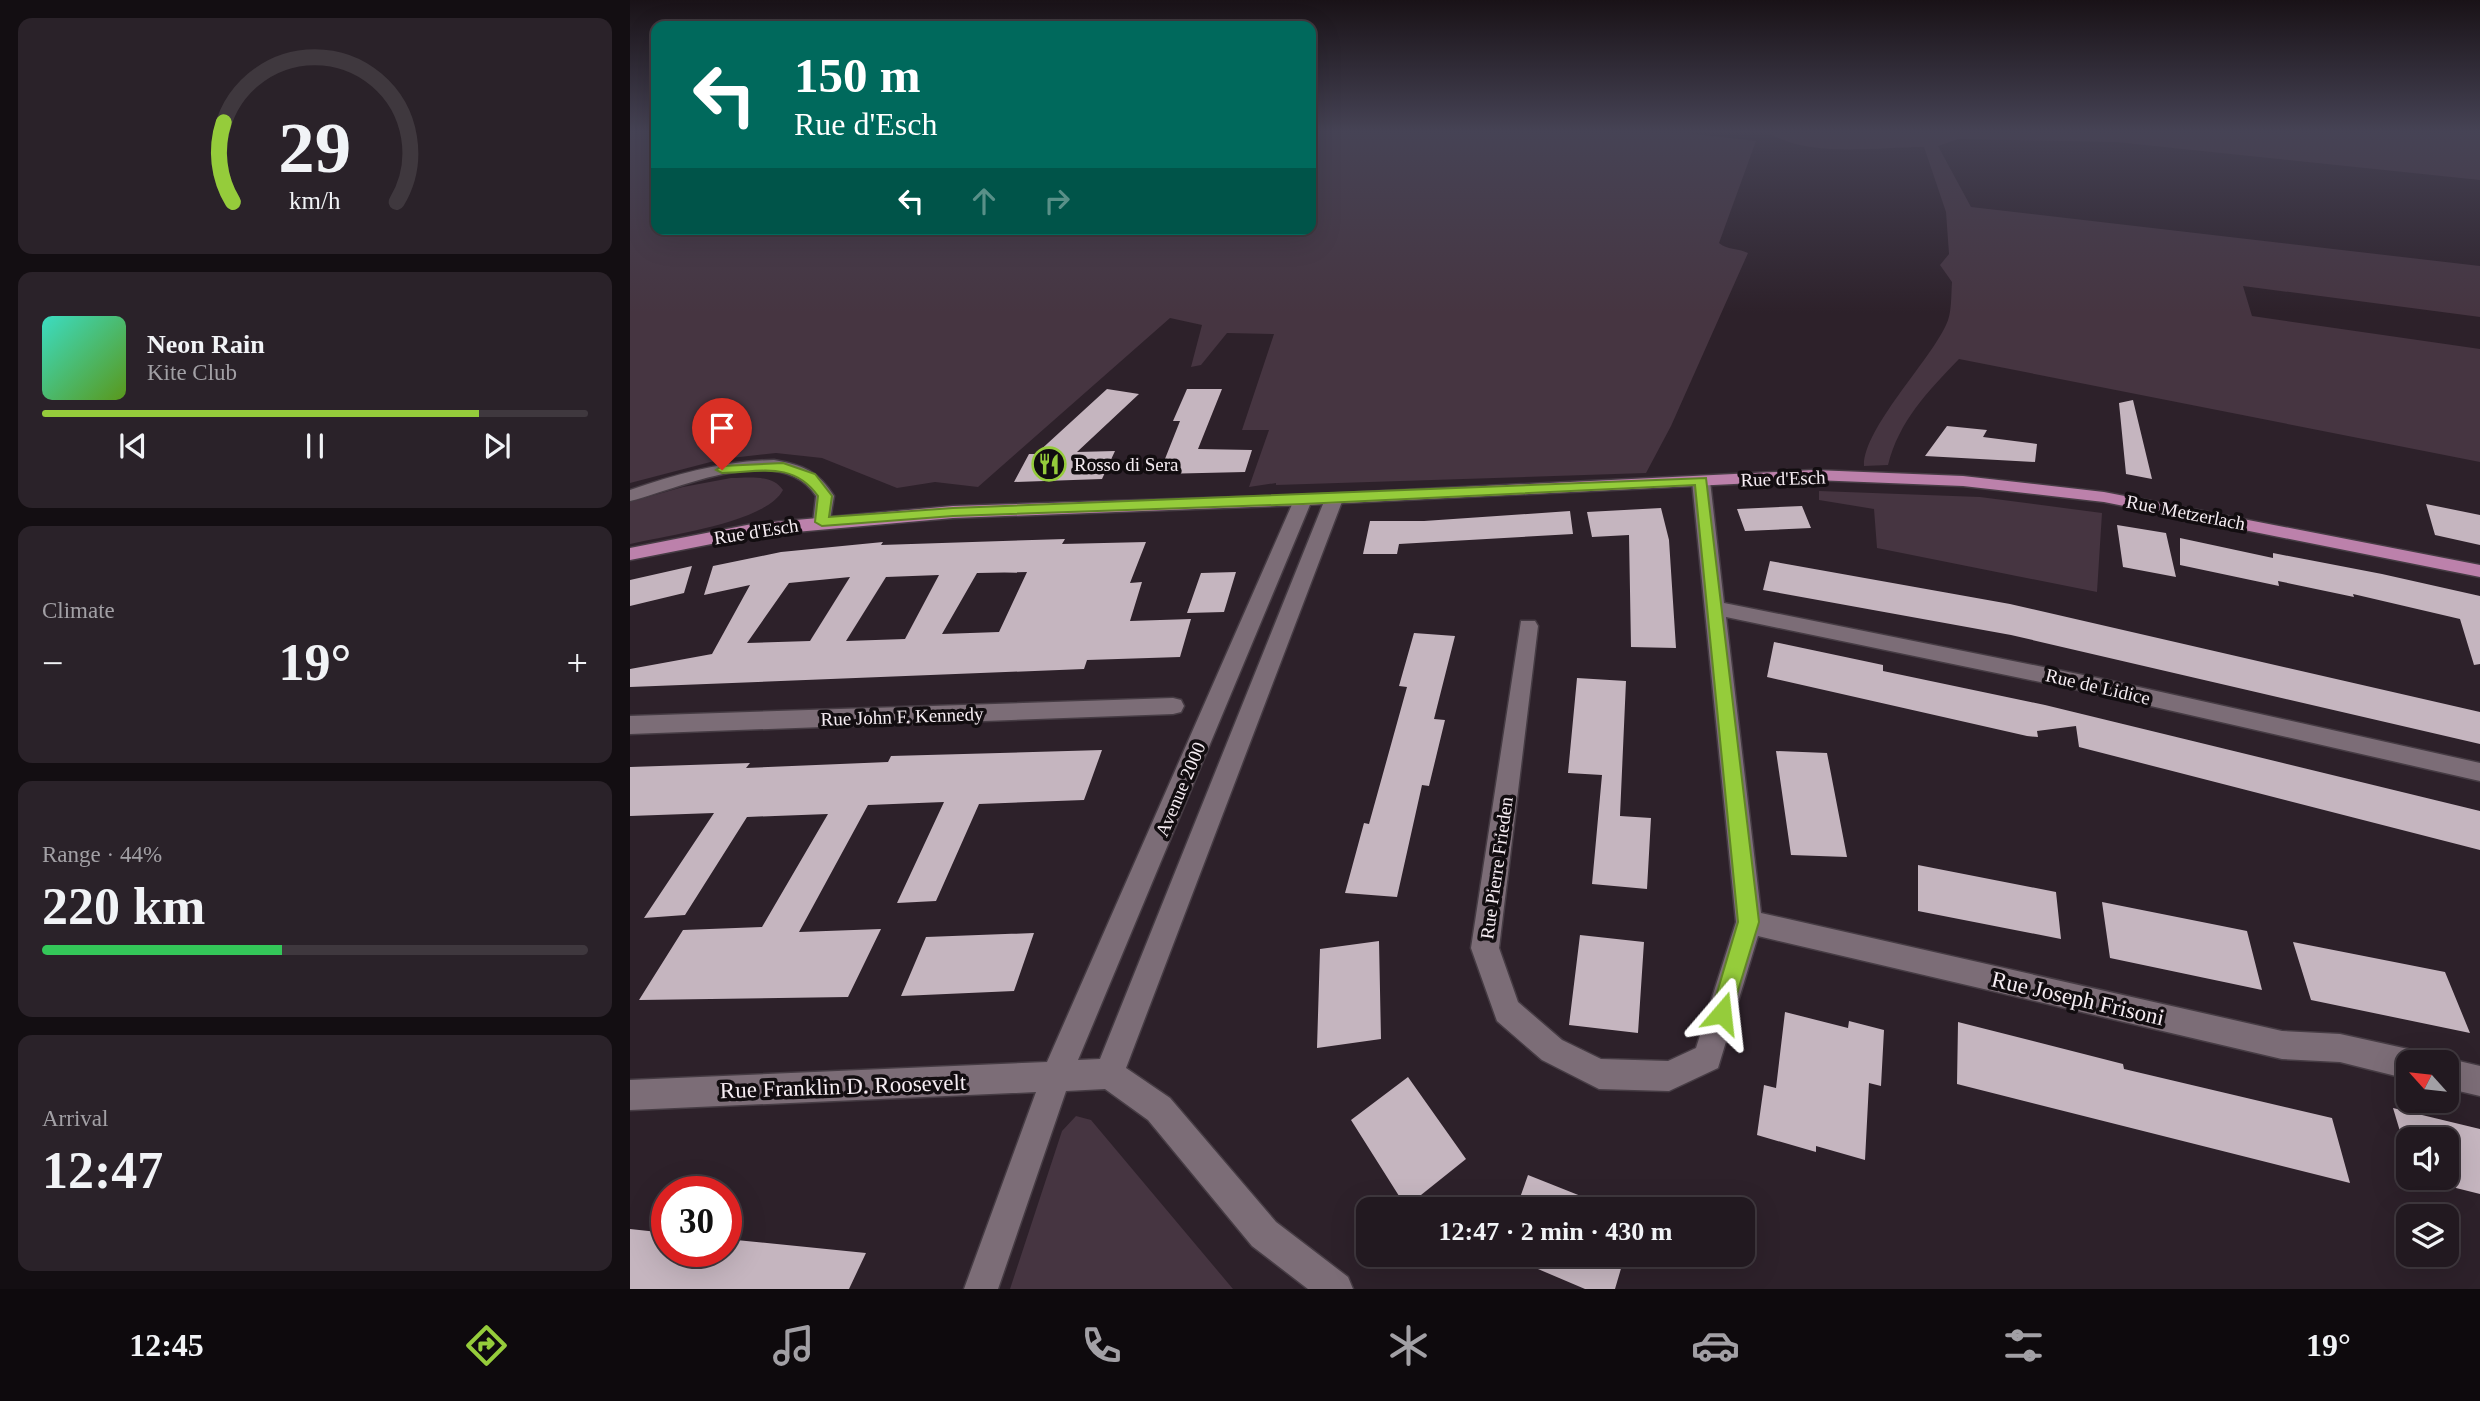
<!DOCTYPE html>
<meta charset="utf-8">
<style>
body{margin:0;font-family:"Times New Roman",serif;background:#2a2229;color:#f1f3f6;height:100vh;display:flex;flex-direction:column;font-size:26px;white-space:nowrap}
*{box-sizing:border-box;margin:0}
p{font-size:23px;color:#a2a0a5}
.icon{flex:none;width:38px;height:38px;fill:none;stroke:currentColor;stroke-width:2;stroke-linecap:round;stroke-linejoin:round}
.map{position:relative;flex:1;overflow:hidden}
.panel{display:flex;flex-direction:column;gap:18px;padding:18px;background:#130e12;width:630px}
.panel>*{flex:none}
.guide{position:absolute;left:21px;top:21px;width:665px;height:214px;border-radius:14px;box-shadow:0 7px 28px #0002,0 0 0 2px #3f383e;background:#00695c;color:#fff;overflow:hidden}
.needle{width:46px;rotate:297deg}
.buttons{position:absolute;left:1766px;top:1050px;display:grid;gap:14px}
.buttons a{display:grid;place-items:center;width:63px;height:63px;border-radius:14px;background:#221920;box-shadow:0 7px 28px #0002,0 0 0 2px #3f383e;font-size:35px}
.speed{position:absolute;left:21px;top:1176px;display:flex;gap:14px;font-size:35px;font-weight:700;text-align:center}
.speed>*{display:grid;place-content:center;width:91px;height:91px;border-radius:50%;background:#221920;box-shadow:0 7px 28px #0002,0 0 0 2px #3f383e;line-height:1}
.speed .limit{border:10px solid #d22;background:#fff;color:#111}
.pin{position:absolute;display:grid;place-items:center;width:60px;height:60px;color:#fff;margin:-72px -30px;border-radius:50% 50% 50% 0;rotate:-45deg;box-shadow:0 0 7px #0007}
.pin .icon{rotate:45deg}
.me{position:absolute;width:77px;margin:-38px;rotate:17deg;stroke-linejoin:round;filter:drop-shadow(0 0 5px #0008)}
.turn{display:flex;align-items:center;gap:24px;height:147px;padding:0 28px;font-size:32px}
.turn .icon{width:91px;height:91px;stroke-width:2.5}
.turn b{display:block;font-size:49px;line-height:60px}
.lanes{display:flex;align-items:center;height:66px;padding:0 28px;background:#0003;justify-content:center;gap:35px;direction:ltr}
.lanes .off{opacity:.35}
.big{font-size:52px;font-weight:600;line-height:1.1}
.panel .widget{flex:1;display:flex;flex-direction:column;justify-content:center;gap:10px;min-width:0;padding:0 24px;border-radius:14px;background:#2a2229}
.panel .dial{align-items:center;gap:0}
.dial svg{height:182px;overflow:visible;fill:none;stroke:#3f383e;stroke-width:7;stroke-linecap:round;text-anchor:middle}
.dial text{fill:#f1f3f6;stroke:none}
.song{display:flex;align-items:center;gap:21px}
.cover{width:84px;height:84px;border-radius:10px;background:linear-gradient(135deg,hsl(170 70% 55%),hsl(90 70% 35%))}
.played{height:7px;border-radius:4px;background:linear-gradient(90deg,#95cc3b 80%,#3f383e 80%)}
.keys{display:flex;justify-content:space-around;direction:ltr}
.heat{display:flex;justify-content:space-between;align-items:center;font-size:38px;direction:ltr}
.charge{height:10px;border-radius:5px;background:linear-gradient(90deg,#34c759 44%,#3f383e 0)}
.trip{position:absolute;left:726px;top:1197px;width:399px;height:70px;border-radius:14px;background:#221920;box-shadow:0 7px 28px #0002,0 0 0 2px #3f383e;font-weight:600;line-height:70px;text-align:center}
.dock{display:flex;height:112px;justify-content:space-around;align-items:center;background:#0e0a0d;color:#a2a0a5}
.dock .icon{width:49px;height:49px}
.dock .active{color:#95cc3b}
.dock b{font-size:32px;color:#f1f3f6}
main{display:flex;flex:1;min-height:0}
.map>svg:first-child{display:block}
.green{fill:#463541}
.building{fill:#c5b5bf;fill-rule:evenodd}
.lines{fill:none;stroke-linecap:round;stroke-linejoin:round}
.minor-casing{stroke:#463c44;stroke-width:3}
.major-casing{stroke:#463c44;stroke-width:3}
.minor{fill:#7c6d77;fill-rule:evenodd}
.major{fill:#bc81ab;fill-rule:evenodd}
.route{fill:#95cc3b;stroke:#618526;stroke-width:2}
.labels{text-anchor:middle;stroke-width:7;stroke-linejoin:round;paint-order:stroke}
.poi-label{font-size:19px;fill:#f6edf3;stroke:#120d10;text-anchor:start}
.street-label{font-size:19px;fill:#f6edf3;stroke:#120d10}
.near-street-label{font-size:23px;fill:#f6edf3;stroke:#120d10}
</style>
<main>
<section class="panel">
<div class="widget dial"><svg viewBox="0 0 100 80">
<path d="M14 69A42 42 0 1 1 86 69"/>
<path d="M14 69A42 42 0 0 1 10 34" stroke="#95cc3b"/>
<text x="50" y="56" font-size="32" font-weight="700">29</text>
<text x="50" y="72" font-size="11">km/h</text>
</svg></div>
<div class="widget">
<div class="song"><i class="cover"></i><div><b>Neon Rain</b><p>Kite Club</p></div></div>
<div class="played"></div>
<div class="keys"><svg class="icon" aria-label="previous" viewBox="0 0 24 24"><path d="M18 5L8 12l10 7zM5 5v14"/></svg><svg class="icon" aria-label="pause" viewBox="0 0 24 24"><path d="M8 5v14M16 5v14"/></svg><svg class="icon" aria-label="next" viewBox="0 0 24 24"><path d="M6 5l10 7-10 7zM19 5v14"/></svg></div>
</div>
<div class="widget"><p>Climate</p>
<div class="heat"><a>−</a><b class="big">19°</b><a>+</a></div>
</div>
<div class="widget"><p>Range · 44%</p><b class="big">220 km</b><div class="charge"></div></div>
<div class="widget"><p>Arrival</p><b class="big">12:47</b></div>
</section>
<div class="map">
<svg width="1850" height="1289" viewBox="0 0 1850 1289">
<rect width="100%" height="100%" fill="#2d212a"/>
<path class="green" d="M 0,133 L 26,133 L 26,229 L 681,229 L 681,133 L 1056,133 L 1126,141 L 1089,243 C 1097,250 1108,248 1118,253 L 1041,426 L 1016,473 L 646,485 L 646,483 L 619,487 L 639,430 L 612,430 L 644,334 L 597,333 L 571,365 L 561,367 L 572,325 L 540,318 L 348,487 L 305,482 L 267,488 L 192,458 L 146,453 L 92,459 L 0,483 Z
M 1138,133 L 1850,133 L 1850,180 L 1486,142 L 1328,139 L 1308,146 L 1341,207 L 1850,266 L 1850,317 L 1613,286 L 1622,316 L 1850,349 L 1850,462 L 1329,359 C 1298,391 1269,421 1258,465 L 1234,466 C 1233,429 1299,362 1316,325 C 1322,314 1321,295 1322,282 L 1310,265 L 1319,254 L 1316,212 L 1294,147 C 1245,147 1182,158 1138,133 Z
M 101,478 C 119,478 142,474 153,490 C 136,523 37,535 0,544 L 0,502 L 53,487 Z
M 1189,491 L 1350,497 L 1472,513 L 1467,592 L 1247,548 L 1244,509 L 1189,500 Z
M 446,1116 L 461,1120 L 603,1289 L 380,1289 L 432,1131 Z"/>
<path class="building" d="M 477,389 L 509,394 L 447,452 L 485,451 L 472,479 L 384,482 L 399,454 L 406,454 Z
M 557,389 L 592,389 L 568,449 L 622,450 L 615,472 L 529,474 L 550,421 L 543,421 Z
M 1503,400 L 1522,479 L 1496,474 L 1489,403 Z
M 1317,426 L 1357,430 L 1353,437 L 1407,444 L 1405,462 L 1295,456 Z
M 1796,504 L 1850,515 L 1850,545 L 1805,535 Z
M 1172,506 L 1181,528 L 1115,531 L 1107,509 Z
M 1031,508 L 1039,540 L 1046,648 L 1001,647 L 999,535 L 962,537 L 957,512 Z
M 940,511 L 943,534 L 769,544 L 767,554 L 733,554 L 740,521 L 794,521 Z
M 1487,525 L 1536,533 L 1546,577 L 1493,567 Z
M 1550,538 L 1643,558 L 1643,553 L 1752,574 L 1850,596 L 1850,664 L 1844,665 L 1830,619 L 1723,594 L 1724,597 L 1648,581 L 1649,586 L 1550,565 Z
M 435,539 L 432,544 L 516,542 L 500,583 L 512,582 L 500,621 L 561,619 L 550,657 L 457,660 L 454,669 L 0,687 L 0,669 L 82,654 L 120,585 L 74,595 L 83,566 L 151,552 L 253,542 L 251,545 ZM 397,572 L 369,632 L 312,634 L 347,573 ZM 309,575 L 275,639 L 216,641 L 256,577 ZM 220,577 L 180,641 L 117,643 L 159,583 Z
M 1140,561 L 1380,604 L 1850,712 L 1850,744 L 1381,635 L 1133,590 Z
M 62,566 L 54,593 L 0,606 L 0,580 Z
M 606,572 L 594,612 L 557,613 L 571,573 Z
M 784,633 L 825,636 L 804,719 L 815,720 L 799,786 L 792,785 L 767,897 L 715,893 L 734,823 L 739,824 L 777,687 L 769,686 Z
M 1144,642 L 1253,665 L 1253,671 L 1415,705 L 1850,811 L 1850,850 L 1449,747 L 1446,726 L 1407,731 L 1408,737 L 1397,736 L 1137,677 Z
M 947,678 L 996,681 L 990,816 L 1021,818 L 1017,889 L 962,884 L 972,775 L 938,773 Z
M 472,750 L 454,800 L 349,804 L 306,901 L 267,903 L 314,802 L 238,805 L 169,932 L 251,929 L 218,997 L 9,1000 L 53,930 L 132,927 L 198,814 L 117,817 L 55,915 L 14,918 L 84,813 L 0,816 L 0,767 L 120,763 L 116,768 L 258,762 L 261,756 Z
M 1146,751 L 1197,753 L 1217,857 L 1161,855 Z
M 1288,865 L 1426,892 L 1431,939 L 1288,911 Z
M 1472,902 L 1617,931 L 1632,990 L 1480,958 Z
M 404,933 L 384,991 L 271,996 L 296,937 Z
M 950,935 L 1014,942 L 1008,1033 L 939,1025 Z
M 749,941 L 751,1039 L 687,1048 L 690,949 Z
M 1663,942 L 1815,972 L 1840,1033 L 1681,1000 Z
M 1155,1012 L 1218,1028 L 1219,1021 L 1254,1030 L 1251,1086 L 1239,1083 L 1235,1160 L 1186,1146 L 1186,1152 L 1127,1135 L 1134,1085 L 1146,1088 Z
M 1328,1022 L 1493,1064 L 1494,1069 L 1702,1118 L 1720,1183 L 1327,1084 Z
M 778,1077 L 836,1159 L 776,1207 L 721,1120 Z
M 1763,1108 L 1850,1129 L 1850,1194 L 1786,1178 L 1816,1178 L 1816,1139 L 1778,1139 L 1778,1158 Z
M 898,1175 L 981,1208 L 981,1209 L 886,1209 Z
M 0,1229 L 37,1233 L 37,1251 L 96,1251 L 96,1239 L 236,1253 L 219,1289 L 0,1289 Z
M 875,1255 L 995,1255 L 985,1289 L 955,1289 Z"/>
<g class="lines">
<defs>
<path id="minor" d="M 144,460 C 173,465 188,471 204,496 L 199,526 L 192,528 L 183,522 L 186,496 C 150,440 49,489 0,501 L 0,490 C 47,474 94,461 144,460 Z
M 1071,476 L 1080,481 L 1094,603 L 1468,678 L 1850,763 L 1850,781 L 1468,694 L 1096,617 L 1131,913 L 1652,1031 L 1710,1034 L 1778,1049 L 1788,1054 L 1792,1062 L 1778,1062 L 1778,1079 L 1710,1062 L 1652,1059 L 1128,936 L 1088,1068 L 1039,1091 L 969,1089 L 912,1060 L 867,1021 L 841,948 L 891,621 L 905,621 L 908,626 L 869,948 L 888,1002 L 932,1040 L 971,1059 L 1038,1061 L 1066,1048 L 1106,922 L 1062,481 Z
M 704,494 L 713,499 L 496,1068 L 540,1098 L 646,1222 L 718,1277 L 723,1289 L 678,1289 L 622,1246 L 518,1120 L 475,1089 L 436,1091 L 368,1289 L 334,1289 L 406,1092 L 0,1110 L 0,1080 L 417,1062 L 664,500 L 667,496 L 679,496 L 682,500 L 448,1060 L 470,1059 L 695,499 Z
M 543,698 L 551,700 L 554,706 L 551,712 L 543,714 L 0,734 L 0,716 Z
M 1816,1058 L 1850,1066 L 1850,1096 L 1816,1088 L 1816,1062 L 1806,1062 Z"/>
<path id="major" d="M 1184,470 L 1333,476 L 1474,492 L 1850,565 L 1850,577 L 1474,502 L 1333,486 L 1184,480 L 673,505 L 323,518 L 122,536 L 0,560 L 0,548 L 122,524 L 323,506 L 673,495 Z"/>
</defs>
<use href="#minor" class="minor-casing"/>
<use href="#major" class="major-casing"/>
<use href="#minor" class="minor"/>
<use href="#major" class="major"/>
</g>
<linearGradient id="sky" x2="0" y2="1"><stop stop-color="#191217"/><stop offset="0.42" stop-color="#464355"/><stop offset="1" stop-color="#464355" stop-opacity="0"/></linearGradient>
<rect width="1850" height="313" fill="url(#sky)"/>
<path class="route" d="M 153,463 L 185,474 L 202,496 L 199,517 L 323,508 L 1076,478 L 1129,922 L 1099,1020 L 1092,1023 L 1084,1020 L 1081,1013 L 1108,922 L 1065,485 L 673,504 L 323,516 L 192,526 L 185,522 L 188,496 C 163,461 131,472 92,473 L 86,470 L 92,466 Z"/>
<defs>
<symbol id="restaurant-ring" viewBox="-11 -11 22 22"><circle r="9.5" fill="#120d10" stroke="#95cc3b" stroke-width="1.5"/><path d="M-5-6h1v4h1v-4h1v4h1v-4h1v5L-1.5 .5V6h-2V.5L-5-1ZM5-6V6H3V1.5H1.5Q1.5-4 5-6Z" fill="#95cc3b"/></symbol>
</defs>
<g fill-rule="evenodd">
<use href="#restaurant-ring" x="400" y="445" width="38" height="38"/>
</g>
<g class="labels">
<g class="poi-label">
<text x="444" y="471">Rosso di Sera</text>
</g>
<g class="street-label">
<text transform="translate(1153 478) rotate(-2)" y="7">Rue d'Esch</text>
<text transform="translate(1556 512) rotate(11)" y="7">Rue Metzerlach</text>
<text transform="translate(126 531) rotate(-9)" y="7">Rue d'Esch</text>
<text transform="translate(1468 686) rotate(13)" y="7">Rue de Lidice</text>
<text transform="translate(272 716) rotate(-2)" y="7">Rue John F. Kennedy</text>
<text transform="translate(550 789) rotate(-67)" y="7">Avenue 2000</text>
<text transform="translate(866 868) rotate(-82)" y="7">Rue Pierre Frieden</text>
</g>
<g class="near-street-label">
<text transform="translate(1448 998) rotate(13)" y="8">Rue Joseph Frisoni</text>
<text transform="translate(213 1086) rotate(-2)" y="8">Rue Franklin D. Roosevelt</text>
</g>
</g>
</svg>
<div class="buttons">
<a><svg class="needle" viewBox="-14 -14 28 28"><path d="M0-13l5 13h-10z" fill="#e53935"/><path d="M0 13l5-13h-10z" fill="#a2a0a5"/></svg></a>
<a><svg class="icon" aria-label="sound" viewBox="0 0 24 24"><path d="M4 9h4l5-4v14l-5-4H4zM17 9q2 3 0 6"/></svg></a>
<a><svg class="icon" aria-label="layers" viewBox="0 0 24 24"><path d="M12 4l9 5-9 5-9-5zM3 14l9 5 9-5"/></svg></a>
</div>
<div class="speed"><div class="limit">30</div></div>
<div class="pin" style="left:92px;top:470px;background:#d93025"><svg class="icon" aria-label="arrive" viewBox="0 0 24 24"><path d="M6 21V4h12l-3 4 3 4H6"/></svg></div>
<svg class="me" style="left:1092px;top:1013px" viewBox="-20 -20 40 40"><path d="M0-17L14 15 0 8-14 15z" fill="#95cc3b" stroke="#fff" stroke-width="4"/></svg>
<div class="trip">12:47 · 2 min · 430 m</div>
<div class="guide">
<div class="turn"><svg class="icon" aria-label="left" viewBox="0 0 24 24"><path d="M17 20v-9H6M10 6l-5 5 5 5"/></svg><div><b>150 m</b>Rue d'Esch</div></div>
<div class="lanes"><svg class="icon" aria-label="left" viewBox="0 0 24 24"><path d="M17 20v-9H6M10 6l-5 5 5 5"/></svg><svg class="icon off" aria-label="ahead" viewBox="0 0 24 24"><path d="M12 20V5M6 11l6-6 6 6"/></svg><svg class="icon off" aria-label="right" viewBox="0 0 24 24"><path d="M7 20v-9h11M14 6l5 5-5 5"/></svg></div>
</div>
</div>
</main>
<nav class="dock">
<b>12:45</b>
<svg class="icon active" aria-label="directions" viewBox="0 0 24 24"><path d="M12 3l9 9-9 9-9-9zM9 14v-3h6M13 9l2 2-2 2"/></svg>
<svg class="icon" aria-label="music" viewBox="0 0 24 24"><path d="M9 18V5l10-2v13"/><circle cx="6" cy="18" r="3"/><circle cx="16" cy="16" r="3"/></svg>
<svg class="icon" aria-label="phone" viewBox="0 0 24 24"><path d="M5 4h4l2 5-3 2q2 4 5 5l2-3 5 2v4C11 20 4 13 5 4z"/></svg>
<svg class="icon" aria-label="climate" viewBox="0 0 24 24"><path d="M12 3v18M4 7l16 10M4 17L20 7"/></svg>
<svg class="icon" aria-label="car" viewBox="0 0 24 24"><path d="M5 17H2v-5l4-1 3-4h7l3 4 3 1v5h-3M9 17h6M6 11h13"/><circle cx="7" cy="17" r="2"/><circle cx="17" cy="17" r="2"/></svg>
<svg class="icon" aria-label="filters" viewBox="0 0 24 24"><path d="M4 7h16M4 17h16"/><circle cx="9" cy="7" r="2"/><circle cx="15" cy="17" r="2"/></svg>
<b>19°</b>
</nav>
